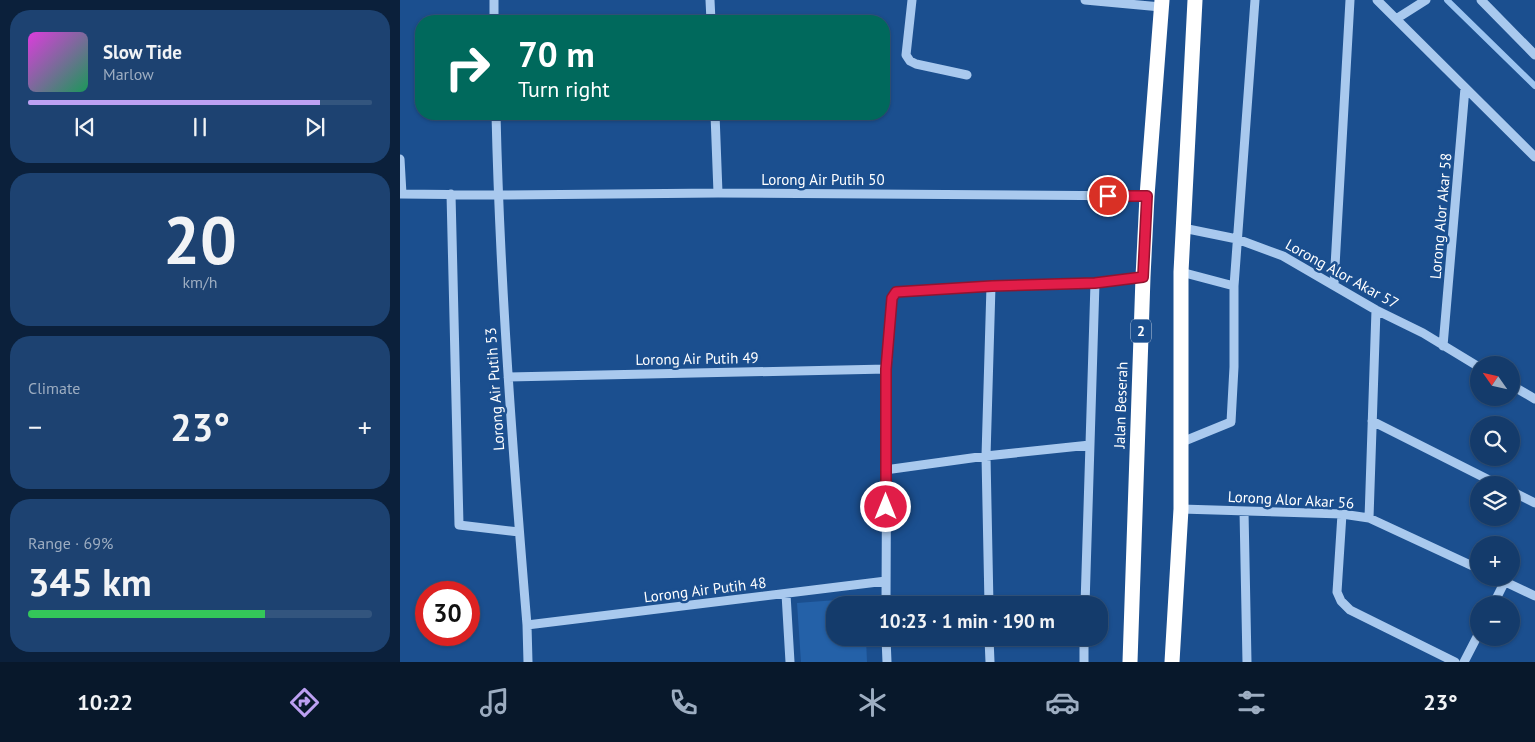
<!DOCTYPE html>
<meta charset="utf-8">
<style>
body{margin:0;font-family:"PT Sans",sans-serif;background:#1d4271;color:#f1f3f6;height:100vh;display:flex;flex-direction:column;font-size:19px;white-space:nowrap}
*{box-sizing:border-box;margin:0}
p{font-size:16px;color:#9dadc1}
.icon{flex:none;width:28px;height:28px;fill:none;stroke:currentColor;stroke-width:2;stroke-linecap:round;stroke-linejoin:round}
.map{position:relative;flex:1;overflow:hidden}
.drawer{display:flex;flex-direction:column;gap:10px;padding:10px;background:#0b203b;width:400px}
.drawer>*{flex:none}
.banner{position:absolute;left:15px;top:15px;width:475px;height:105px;border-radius:20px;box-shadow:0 1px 4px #0004,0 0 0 1px #33557e;background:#00695c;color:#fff;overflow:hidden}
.needle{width:32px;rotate:304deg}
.buttons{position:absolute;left:1070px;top:356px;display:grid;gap:10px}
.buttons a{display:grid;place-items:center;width:50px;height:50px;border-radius:50%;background:#143b6b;box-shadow:0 1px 4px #0004,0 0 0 1px #33557e;font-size:25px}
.speed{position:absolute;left:15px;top:581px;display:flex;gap:10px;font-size:25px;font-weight:700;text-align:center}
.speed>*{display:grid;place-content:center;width:65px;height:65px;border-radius:50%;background:#143b6b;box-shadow:0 1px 4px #0004,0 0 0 1px #33557e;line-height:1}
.speed .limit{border:8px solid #d22;background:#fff;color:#111}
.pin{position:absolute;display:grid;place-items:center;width:42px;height:42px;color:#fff;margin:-21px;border:2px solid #fff;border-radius:50%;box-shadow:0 1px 5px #0007}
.me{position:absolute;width:55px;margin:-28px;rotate:0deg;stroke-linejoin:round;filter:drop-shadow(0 0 4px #0008)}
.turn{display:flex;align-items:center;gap:18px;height:105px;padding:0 20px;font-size:22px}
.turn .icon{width:65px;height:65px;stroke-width:2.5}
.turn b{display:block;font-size:35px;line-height:42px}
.big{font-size:38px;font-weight:700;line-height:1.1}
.drawer .tile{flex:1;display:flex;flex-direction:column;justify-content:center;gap:8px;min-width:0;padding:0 18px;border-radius:20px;background:#1d4271}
.drawer .dial{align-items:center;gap:0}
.dial b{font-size:65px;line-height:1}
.song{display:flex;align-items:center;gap:15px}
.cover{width:60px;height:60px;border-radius:8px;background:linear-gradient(135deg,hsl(300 70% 55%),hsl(150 70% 35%))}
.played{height:5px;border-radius:2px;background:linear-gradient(90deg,#bca0f2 85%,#33557e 85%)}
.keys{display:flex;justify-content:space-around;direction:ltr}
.heat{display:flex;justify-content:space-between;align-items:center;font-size:28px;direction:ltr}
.charge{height:8px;border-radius:4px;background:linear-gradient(90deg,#34c759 69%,#33557e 0)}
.trip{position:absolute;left:426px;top:596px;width:282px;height:50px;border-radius:20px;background:#143b6b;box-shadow:0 1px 4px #0004,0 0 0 1px #33557e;font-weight:700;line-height:50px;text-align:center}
.dock{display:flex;height:80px;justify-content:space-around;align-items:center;background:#08182b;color:#9dadc1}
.dock .icon{width:35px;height:35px}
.dock .on{color:#bca0f2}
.dock b{font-size:22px;color:#f1f3f6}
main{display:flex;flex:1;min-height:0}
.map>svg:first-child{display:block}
.green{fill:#2461a8}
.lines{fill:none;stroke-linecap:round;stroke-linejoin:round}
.stream{stroke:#9cc4f0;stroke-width:6}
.minor{stroke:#a9c9ee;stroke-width:9}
.highway{stroke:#fff;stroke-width:15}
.route-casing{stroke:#92132f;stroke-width:12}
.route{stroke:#e11d48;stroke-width:9}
.labels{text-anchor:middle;stroke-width:5;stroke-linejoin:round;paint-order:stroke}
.shield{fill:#1b4f8f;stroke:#bbcadd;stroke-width:1}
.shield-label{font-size:14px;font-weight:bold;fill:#fff}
.street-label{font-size:15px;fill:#fff;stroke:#1b4f8f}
</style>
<main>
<section class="drawer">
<div class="tile">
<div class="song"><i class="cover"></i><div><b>Slow Tide</b><p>Marlow</p></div></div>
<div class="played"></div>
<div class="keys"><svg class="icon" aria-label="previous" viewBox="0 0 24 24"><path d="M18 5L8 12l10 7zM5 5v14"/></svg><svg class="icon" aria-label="pause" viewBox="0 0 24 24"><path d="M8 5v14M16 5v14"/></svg><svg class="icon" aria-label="next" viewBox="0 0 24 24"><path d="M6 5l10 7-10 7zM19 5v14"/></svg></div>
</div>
<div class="tile dial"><b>20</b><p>km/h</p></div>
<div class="tile"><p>Climate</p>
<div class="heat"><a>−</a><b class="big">23°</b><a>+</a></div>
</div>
<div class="tile"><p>Range · 69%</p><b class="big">345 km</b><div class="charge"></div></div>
</section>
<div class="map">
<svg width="1135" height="662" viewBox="0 0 1135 662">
<rect width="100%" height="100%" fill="#1b4f8f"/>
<path class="green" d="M 463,598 L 463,605 L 435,605 L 435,638 L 466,638 L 467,662 L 401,662 L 397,603 Z"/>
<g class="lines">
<path class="stream" d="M 1047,0 L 1135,86"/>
<path class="minor" d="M 94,0 L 94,21
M 310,0 L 311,21
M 512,0 L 506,55 L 510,61 L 516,64 L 567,75
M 685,0 L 761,7
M 977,0 L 1135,157
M 1081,0 L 1135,55
M 996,19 L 1026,0
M 96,114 C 100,285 113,455 127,625 L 128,662
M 315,114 L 318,193
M 0,159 L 2,194
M 0,194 L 98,195 L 318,193 L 747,196
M 51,194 L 59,525 L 119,532
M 783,228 L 837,239 L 883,256 L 976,310 L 1023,333 L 1079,367
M 781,272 L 834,286 L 834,367 L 831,422 L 782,442
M 934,284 L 950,0
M 834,286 L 855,0
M 1043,346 L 1065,88
M 108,377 L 487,369
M 1111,385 L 1135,399
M 972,421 L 1099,485
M 485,470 L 586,456 L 690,445
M 1111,491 L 1135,503
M 781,509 L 942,514 L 969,518 L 1079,569
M 844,511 L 847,662
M 942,514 L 937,592 L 941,601 L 950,610 L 1055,662
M 969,518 L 976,310
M 1097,578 L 1135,596
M 386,594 L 390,662
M 486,605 L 487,369 L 492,298 L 496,292 L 591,286 L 695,283 L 743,277
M 589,605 L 586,456 L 591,286
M 685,605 L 695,283
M 1093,605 L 1105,581
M 127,625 L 486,581
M 486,638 L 487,662
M 589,638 L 590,662
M 684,662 L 684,638
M 1064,662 L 1079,633"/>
<path class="highway" d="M 730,662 L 743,277 L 747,196 L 762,0
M 772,662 L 781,509 L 781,272 L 795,0"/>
</g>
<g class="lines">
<defs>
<path id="route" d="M 486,507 L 486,369 L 492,298 L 496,292 L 592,286 L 695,283 L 743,277 L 747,196 L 708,196"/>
</defs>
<use href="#route" class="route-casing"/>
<use href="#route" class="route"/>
</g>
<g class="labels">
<rect class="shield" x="731" y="319.5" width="20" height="23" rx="4"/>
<g class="shield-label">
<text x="741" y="336">2</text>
</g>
<g class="street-label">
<text x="423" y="185">Lorong Air Putih 50</text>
<text transform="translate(1041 216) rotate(-85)" y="5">Lorong Alor Akar 58</text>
<text transform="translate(942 274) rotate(29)" y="5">Lorong Alor Akar 57</text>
<text transform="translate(297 359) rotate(-1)" y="5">Lorong Air Putih 49</text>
<text transform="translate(95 389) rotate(-94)" y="5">Lorong Air Putih 53</text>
<text transform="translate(721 405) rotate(-88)" y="5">Jalan Beserah</text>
<text transform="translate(891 500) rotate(3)" y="5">Lorong Alor Akar 56</text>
<text transform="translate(305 590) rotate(-7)" y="5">Lorong Air Putih 48</text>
</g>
</g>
</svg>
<div class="buttons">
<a><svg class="needle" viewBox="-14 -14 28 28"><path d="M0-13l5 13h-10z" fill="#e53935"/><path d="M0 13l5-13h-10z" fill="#9dadc1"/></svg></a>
<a><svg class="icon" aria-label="search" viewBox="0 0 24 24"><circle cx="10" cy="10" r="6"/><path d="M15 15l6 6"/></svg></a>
<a><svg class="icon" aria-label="layers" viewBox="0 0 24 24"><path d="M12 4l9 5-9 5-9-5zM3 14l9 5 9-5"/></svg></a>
<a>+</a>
<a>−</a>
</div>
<div class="speed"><div class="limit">30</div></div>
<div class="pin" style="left:708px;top:196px;background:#d93025"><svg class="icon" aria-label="arrive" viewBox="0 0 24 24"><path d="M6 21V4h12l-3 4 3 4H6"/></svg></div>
<svg class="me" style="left:486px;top:507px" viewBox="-20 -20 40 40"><circle r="17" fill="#e11d48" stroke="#fff" stroke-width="3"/><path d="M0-11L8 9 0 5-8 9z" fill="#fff"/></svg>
<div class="trip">10:23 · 1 min · 190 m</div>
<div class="banner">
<div class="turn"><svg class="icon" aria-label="right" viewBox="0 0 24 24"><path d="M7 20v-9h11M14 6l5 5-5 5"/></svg><div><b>70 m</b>Turn right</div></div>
</div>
</div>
</main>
<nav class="dock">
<b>10:22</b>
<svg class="icon on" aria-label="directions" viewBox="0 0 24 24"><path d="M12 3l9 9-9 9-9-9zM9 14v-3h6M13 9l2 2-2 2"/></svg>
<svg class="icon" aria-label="music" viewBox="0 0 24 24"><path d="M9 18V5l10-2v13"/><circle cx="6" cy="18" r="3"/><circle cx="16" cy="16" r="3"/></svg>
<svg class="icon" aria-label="phone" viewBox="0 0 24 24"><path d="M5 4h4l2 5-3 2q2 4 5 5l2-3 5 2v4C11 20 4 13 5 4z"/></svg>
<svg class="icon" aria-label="climate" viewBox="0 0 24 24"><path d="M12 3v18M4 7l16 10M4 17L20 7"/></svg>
<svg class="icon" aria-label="car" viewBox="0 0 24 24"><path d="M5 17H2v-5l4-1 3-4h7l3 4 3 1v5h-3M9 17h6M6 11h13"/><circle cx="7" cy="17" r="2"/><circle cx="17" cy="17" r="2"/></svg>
<svg class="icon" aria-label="filters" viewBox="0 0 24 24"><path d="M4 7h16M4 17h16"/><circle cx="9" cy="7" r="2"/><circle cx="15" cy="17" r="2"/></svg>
<b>23°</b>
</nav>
